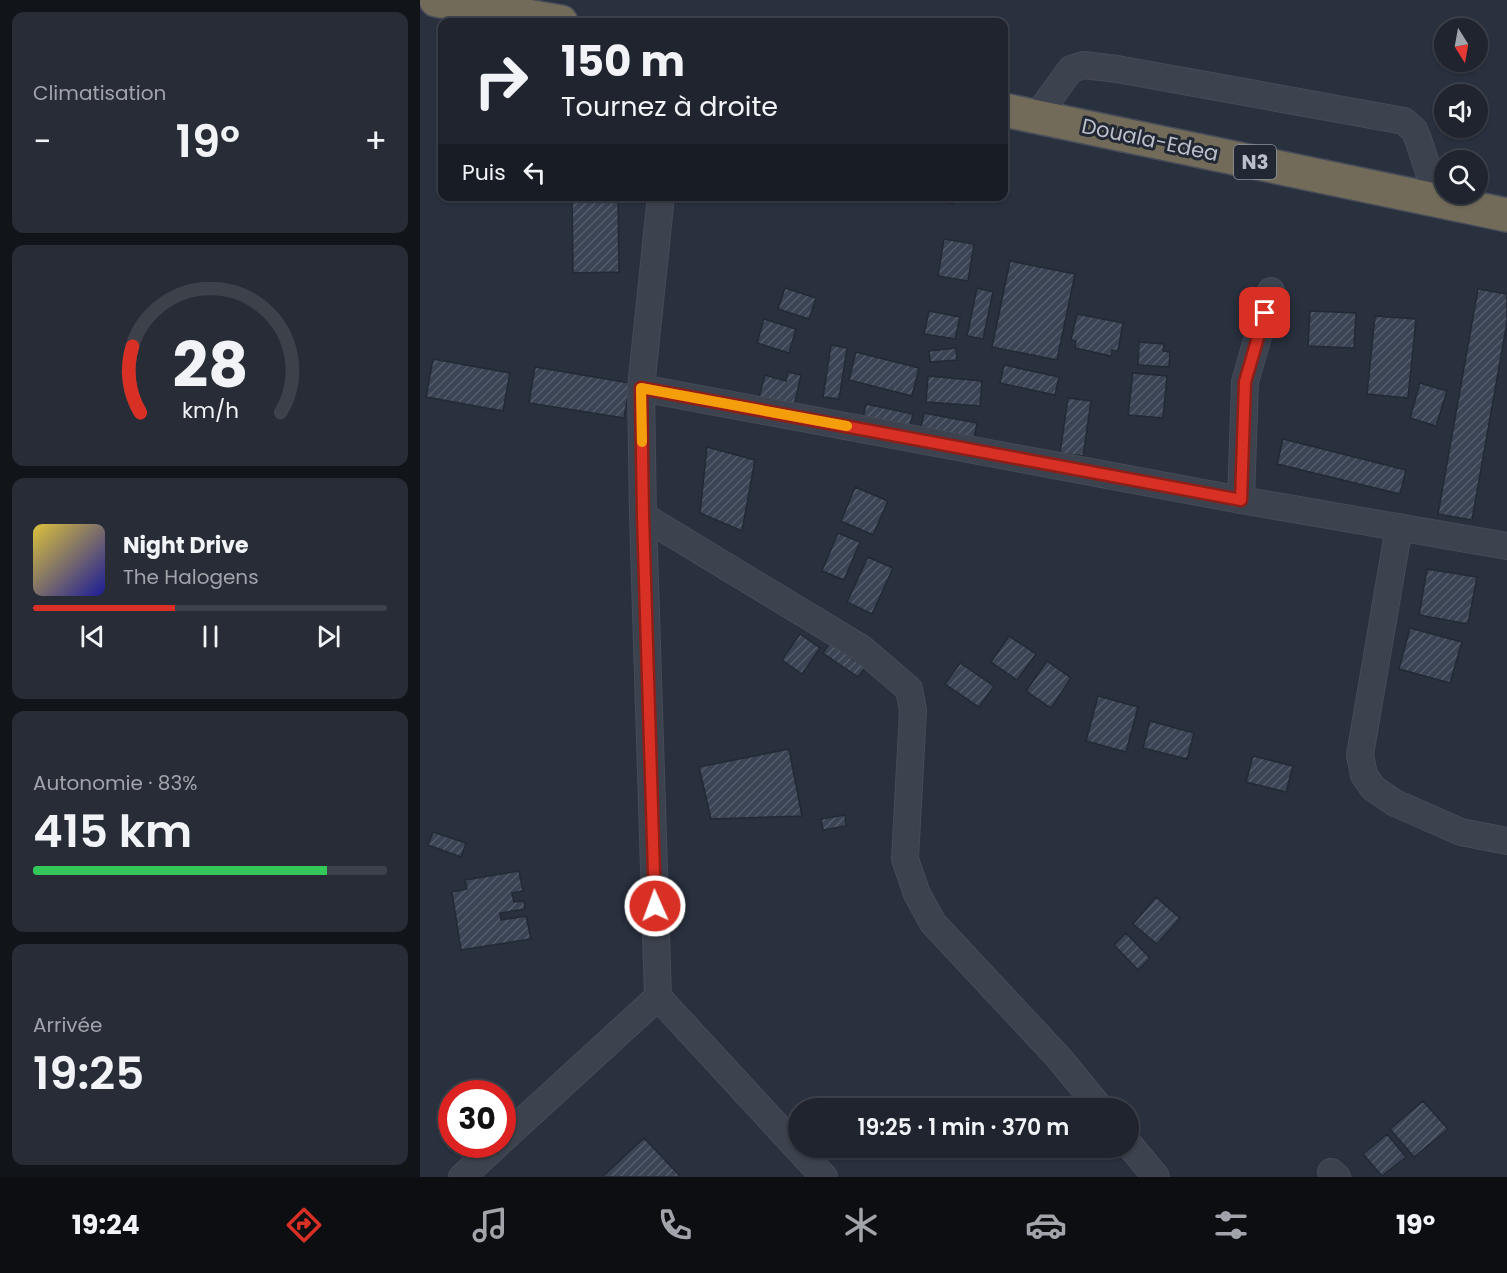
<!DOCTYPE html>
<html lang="fr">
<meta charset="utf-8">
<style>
body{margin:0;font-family:Poppins,sans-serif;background:#272c36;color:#f1f3f6;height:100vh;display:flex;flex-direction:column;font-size:22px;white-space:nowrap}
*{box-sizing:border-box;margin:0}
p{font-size:20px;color:#a1a4aa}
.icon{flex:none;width:33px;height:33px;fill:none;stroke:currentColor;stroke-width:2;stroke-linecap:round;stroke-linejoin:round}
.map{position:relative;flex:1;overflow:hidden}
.panel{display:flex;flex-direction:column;gap:12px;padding:12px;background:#111419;width:420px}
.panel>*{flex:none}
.hud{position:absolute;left:18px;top:18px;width:570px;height:183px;border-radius:12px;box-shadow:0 2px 4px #0004,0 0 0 2px #3c414a;background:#1f242e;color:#f1f3f6;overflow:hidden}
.needle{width:39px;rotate:169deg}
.tools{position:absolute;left:1014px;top:18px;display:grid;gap:12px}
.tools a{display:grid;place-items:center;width:54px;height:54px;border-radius:50%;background:#1f242e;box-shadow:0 2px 4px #0004,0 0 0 2px #3c414a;font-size:30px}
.speed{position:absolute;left:18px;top:1080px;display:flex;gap:12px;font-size:30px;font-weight:700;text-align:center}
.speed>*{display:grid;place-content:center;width:78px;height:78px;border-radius:50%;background:#1f242e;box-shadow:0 2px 4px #0004,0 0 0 2px #3c414a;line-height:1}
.speed .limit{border:9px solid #d22;background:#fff;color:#111}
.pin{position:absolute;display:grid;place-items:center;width:51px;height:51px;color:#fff;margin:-26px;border-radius:12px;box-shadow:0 3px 9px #0006}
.me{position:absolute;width:66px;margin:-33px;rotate:358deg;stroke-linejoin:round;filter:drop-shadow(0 0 4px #0008)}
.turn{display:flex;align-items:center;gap:21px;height:126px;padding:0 24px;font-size:27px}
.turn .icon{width:78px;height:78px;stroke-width:2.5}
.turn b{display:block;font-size:42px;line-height:51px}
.then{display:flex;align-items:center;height:57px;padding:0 24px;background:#0003;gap:12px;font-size:22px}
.big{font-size:45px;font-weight:600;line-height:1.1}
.panel .card{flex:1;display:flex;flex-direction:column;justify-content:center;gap:9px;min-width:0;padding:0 21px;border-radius:12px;background:#272c36}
.panel .dial{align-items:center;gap:0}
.dial svg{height:156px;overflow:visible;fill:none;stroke:#3c414a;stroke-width:7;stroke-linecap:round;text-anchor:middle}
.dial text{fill:#f1f3f6;stroke:none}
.song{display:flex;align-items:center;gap:18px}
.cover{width:72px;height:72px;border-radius:9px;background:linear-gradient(135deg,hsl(50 70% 55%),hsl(240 70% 35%))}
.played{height:6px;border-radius:3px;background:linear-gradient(90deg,#d93025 40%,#3c414a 40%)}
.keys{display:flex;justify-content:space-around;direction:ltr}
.heat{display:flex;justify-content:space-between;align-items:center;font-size:33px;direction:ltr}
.charge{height:9px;border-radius:4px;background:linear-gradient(90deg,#34c759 83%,#3c414a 0)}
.trip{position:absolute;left:368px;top:1098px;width:351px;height:60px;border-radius:30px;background:#1f242e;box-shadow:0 2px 4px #0004,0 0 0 2px #3c414a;font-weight:600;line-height:60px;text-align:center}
.dock{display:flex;height:96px;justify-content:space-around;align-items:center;background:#0c0e12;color:#a1a4aa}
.dock .icon{width:42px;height:42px}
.dock .selected{color:#d93025}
.dock b{font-size:27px;color:#f1f3f6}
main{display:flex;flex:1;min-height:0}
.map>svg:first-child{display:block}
.building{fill:url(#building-hatch);stroke:#232935;stroke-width:1.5}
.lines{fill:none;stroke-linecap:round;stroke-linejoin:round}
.minor-casing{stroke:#464b57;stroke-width:28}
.highway-casing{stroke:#474d59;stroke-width:36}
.minor{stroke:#3c434e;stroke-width:26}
.highway{stroke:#736b5a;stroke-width:33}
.route-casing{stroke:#8d1f18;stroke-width:15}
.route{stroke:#d93025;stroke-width:10}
.slow{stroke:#f59e0b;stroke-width:10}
.labels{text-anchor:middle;stroke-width:6;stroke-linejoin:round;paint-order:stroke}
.shield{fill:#212733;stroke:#8b919c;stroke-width:1.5}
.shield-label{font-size:20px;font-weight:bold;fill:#b9bec9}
.street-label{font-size:21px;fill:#b9bec9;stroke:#212733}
</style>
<main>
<section class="panel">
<div class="card"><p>Climatisation</p>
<div class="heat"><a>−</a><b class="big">19°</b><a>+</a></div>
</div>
<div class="card dial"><svg viewBox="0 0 100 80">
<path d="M14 69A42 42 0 1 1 86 69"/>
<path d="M14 69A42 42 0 0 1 10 35" stroke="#d93025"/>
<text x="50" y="56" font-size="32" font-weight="700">28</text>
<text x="50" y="72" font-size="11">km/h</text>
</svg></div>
<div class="card">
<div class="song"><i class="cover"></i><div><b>Night Drive</b><p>The Halogens</p></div></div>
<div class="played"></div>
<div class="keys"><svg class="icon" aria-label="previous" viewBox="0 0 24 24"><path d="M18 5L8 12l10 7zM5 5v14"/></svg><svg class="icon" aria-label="pause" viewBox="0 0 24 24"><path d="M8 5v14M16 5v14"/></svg><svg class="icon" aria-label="next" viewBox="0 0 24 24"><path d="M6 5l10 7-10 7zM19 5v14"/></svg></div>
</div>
<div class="card"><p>Autonomie · 83%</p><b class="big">415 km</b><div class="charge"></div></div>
<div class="card"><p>Arrivée</p><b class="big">19:25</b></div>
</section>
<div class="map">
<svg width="1087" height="1177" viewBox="0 0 1087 1177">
<defs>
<pattern id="building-hatch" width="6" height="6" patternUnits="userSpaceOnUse" patternTransform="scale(1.5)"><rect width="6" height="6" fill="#3b4454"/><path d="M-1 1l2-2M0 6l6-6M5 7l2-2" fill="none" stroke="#555d6b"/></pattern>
</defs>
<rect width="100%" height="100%" fill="#29303e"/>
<path class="building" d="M 152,196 L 198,196 L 199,272 L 153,273 Z
M 513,196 L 534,196 L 533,204 L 512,200 Z
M 524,239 L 554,244 L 548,281 L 518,276 Z
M 590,261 L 655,274 L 637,360 L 572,347 Z
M 365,288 L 396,298 L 389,319 L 358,309 Z
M 557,288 L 573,292 L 563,339 L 547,336 Z
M 1058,289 L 1087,294 L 1087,322 L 1052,520 L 1018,514 Z
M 509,311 L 540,317 L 535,339 L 504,334 Z
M 890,311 L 936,313 L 934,348 L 888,346 Z
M 657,314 L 703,323 L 698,351 L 692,350 L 691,356 L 655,348 L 656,341 L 651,340 Z
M 955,316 L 996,319 L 988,398 L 947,394 Z
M 344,319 L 376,329 L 369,353 L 337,343 Z
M 719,342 L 744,344 L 743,351 L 750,352 L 749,367 L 718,365 Z
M 411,345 L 427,348 L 419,399 L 403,397 Z
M 536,348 L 537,360 L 510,362 L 509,351 Z
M 436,352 L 499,368 L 492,396 L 429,380 Z
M 13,359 L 90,373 L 83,411 L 6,397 Z
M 584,365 L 639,377 L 635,395 L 580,383 Z
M 115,367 L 210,383 L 204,418 L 109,403 Z
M 368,372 L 381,375 L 374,406 L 339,397 L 345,375 L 366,381 Z
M 713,373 L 747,376 L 743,418 L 708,415 Z
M 508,376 L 562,381 L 560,406 L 506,402 Z
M 1000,383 L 1027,391 L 1016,426 L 990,418 Z
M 648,398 L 671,401 L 663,456 L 640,453 Z
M 446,404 L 493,414 L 488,434 L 442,424 Z
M 504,413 L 557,423 L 553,443 L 500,433 Z
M 863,439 L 986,470 L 980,494 L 857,464 Z
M 287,447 L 335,460 L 322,531 L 280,513 Z
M 435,487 L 468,501 L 453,535 L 421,521 Z
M 418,533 L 440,542 L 424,580 L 402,571 Z
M 448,557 L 473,568 L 452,614 L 427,602 Z
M 1007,569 L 1057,577 L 1048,624 L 999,615 Z
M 990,628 L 1042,642 L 1030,683 L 979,669 Z
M 380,634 L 400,648 L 382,674 L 362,660 Z
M 589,636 L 616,654 L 597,680 L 571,662 Z
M 410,643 L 445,668 L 438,677 L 403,653 Z
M 627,661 L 651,678 L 631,708 L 606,691 Z
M 540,663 L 574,686 L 559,707 L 525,684 Z
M 678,696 L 718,707 L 706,752 L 666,741 Z
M 730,721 L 774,733 L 767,759 L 723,748 Z
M 369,749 L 382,816 L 291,819 L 279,767 Z
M 833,756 L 873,766 L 866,792 L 826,782 Z
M 425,815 L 426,826 L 403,830 L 401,819 Z
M 13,832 L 46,843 L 41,857 L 8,845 Z
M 99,871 L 103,891 L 92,893 L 94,902 L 104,901 L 105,909 L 80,913 L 81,920 L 106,916 L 111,939 L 41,950 L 32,892 L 47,889 L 45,880 Z
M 736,897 L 760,918 L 737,944 L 713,924 Z
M 706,933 L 730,958 L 718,970 L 694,945 Z
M 1003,1101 L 1028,1129 L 994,1157 L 970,1129 Z
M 967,1134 L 986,1157 L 962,1176 L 943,1154 Z
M 224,1138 L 261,1177 L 182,1177 Z"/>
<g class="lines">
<defs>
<path id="minor" d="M 616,117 L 651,69 L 664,65 L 697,69 L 984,121 L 994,130 L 998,139 L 1018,200
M 241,196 L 221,388 L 223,516 L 238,997 L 404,1177
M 221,388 L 821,500 L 1087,546
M 821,500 L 825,382 L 851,291
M 223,516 L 441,648 L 489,689 L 493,711 L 485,859 L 497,894 L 513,923 L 639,1058 L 680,1108
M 979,527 L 940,755 L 944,775 L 953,788 L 975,803 L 1041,832 L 1087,841
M 82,1140 L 238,997
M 708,1143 L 736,1177
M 911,1172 L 917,1177
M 42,1177 L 78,1144"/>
<path id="highway" d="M 16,0 L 141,22
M 584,110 L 1087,215"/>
</defs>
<use href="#minor" class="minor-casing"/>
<use href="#highway" class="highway-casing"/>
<use href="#minor" class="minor"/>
<use href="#highway" class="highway"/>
</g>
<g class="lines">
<defs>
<path id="route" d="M 235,906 L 223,516 L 221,388 L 821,500 L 825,382 L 845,313"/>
</defs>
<use href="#route" class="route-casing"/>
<use href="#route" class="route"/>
<path class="slow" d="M 222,442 L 221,388 L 427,426"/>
</g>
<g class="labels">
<rect class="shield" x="814" y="145" width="42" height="34" rx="4.5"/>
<g class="shield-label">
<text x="835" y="169">N3</text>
</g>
<g class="street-label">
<text transform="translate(730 140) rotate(12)" y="7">Douala-Edea</text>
</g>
</g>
</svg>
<div class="tools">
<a><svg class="needle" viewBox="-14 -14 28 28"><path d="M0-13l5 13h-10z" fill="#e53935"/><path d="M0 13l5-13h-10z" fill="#a1a4aa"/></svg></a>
<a><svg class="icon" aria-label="sound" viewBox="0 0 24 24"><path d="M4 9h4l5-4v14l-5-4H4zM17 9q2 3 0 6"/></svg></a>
<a><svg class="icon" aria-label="search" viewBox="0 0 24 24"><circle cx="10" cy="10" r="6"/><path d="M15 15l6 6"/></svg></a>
</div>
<div class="speed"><div class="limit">30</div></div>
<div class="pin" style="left:845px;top:313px;background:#d93025"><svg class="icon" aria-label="arrive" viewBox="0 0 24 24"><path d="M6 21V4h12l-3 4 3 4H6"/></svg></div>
<svg class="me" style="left:235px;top:906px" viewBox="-20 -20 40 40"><circle r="17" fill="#d93025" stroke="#fff" stroke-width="3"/><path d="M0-11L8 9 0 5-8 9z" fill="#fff"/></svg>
<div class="trip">19:25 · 1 min · 370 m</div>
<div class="hud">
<div class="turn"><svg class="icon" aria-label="right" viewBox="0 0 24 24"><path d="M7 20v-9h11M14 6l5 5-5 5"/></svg><div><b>150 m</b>Tournez à droite</div></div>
<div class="then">Puis<svg class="icon" aria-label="left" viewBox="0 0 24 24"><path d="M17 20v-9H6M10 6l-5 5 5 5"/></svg></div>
</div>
</div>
</main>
<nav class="dock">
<b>19:24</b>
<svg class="icon selected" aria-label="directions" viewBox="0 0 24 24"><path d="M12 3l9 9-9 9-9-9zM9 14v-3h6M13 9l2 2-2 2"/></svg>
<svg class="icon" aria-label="music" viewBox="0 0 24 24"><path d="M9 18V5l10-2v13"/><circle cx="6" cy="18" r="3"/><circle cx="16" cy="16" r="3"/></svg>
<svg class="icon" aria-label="phone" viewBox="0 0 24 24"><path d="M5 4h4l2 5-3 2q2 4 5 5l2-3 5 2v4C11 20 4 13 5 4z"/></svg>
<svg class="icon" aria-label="climate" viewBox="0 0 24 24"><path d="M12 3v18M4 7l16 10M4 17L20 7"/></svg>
<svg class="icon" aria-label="car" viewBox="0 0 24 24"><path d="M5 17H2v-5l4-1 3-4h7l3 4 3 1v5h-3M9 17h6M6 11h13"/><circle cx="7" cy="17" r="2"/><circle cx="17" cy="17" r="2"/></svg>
<svg class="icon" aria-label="filters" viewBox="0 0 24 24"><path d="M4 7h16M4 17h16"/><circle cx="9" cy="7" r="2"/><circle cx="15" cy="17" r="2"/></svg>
<b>19°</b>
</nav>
